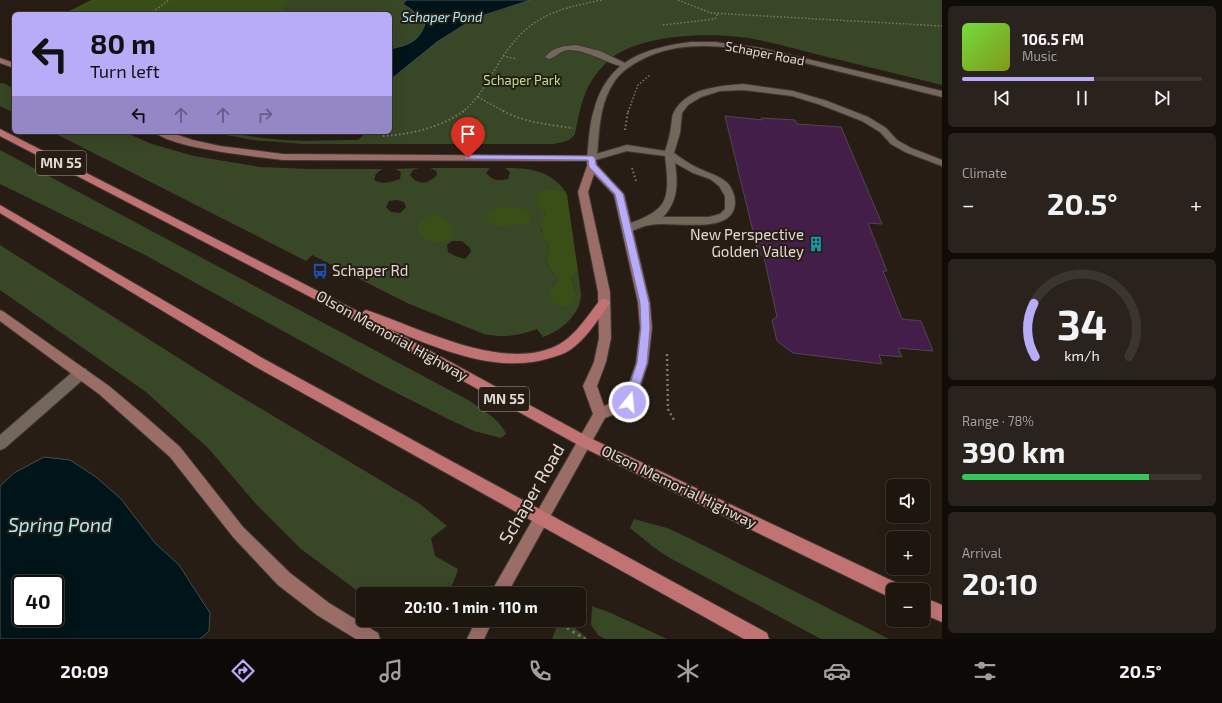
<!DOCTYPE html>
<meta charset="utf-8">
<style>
body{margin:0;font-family:"Exo 2",sans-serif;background:#2a231d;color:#f1f3f6;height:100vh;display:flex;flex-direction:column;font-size:15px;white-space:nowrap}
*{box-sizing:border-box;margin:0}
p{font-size:13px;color:#a09f9e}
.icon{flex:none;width:22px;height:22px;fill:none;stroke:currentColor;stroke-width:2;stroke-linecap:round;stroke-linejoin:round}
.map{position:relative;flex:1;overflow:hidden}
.sheet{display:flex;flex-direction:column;gap:6px;padding:6px;background:#100c08;width:280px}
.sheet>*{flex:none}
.guide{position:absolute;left:12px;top:12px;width:380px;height:122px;border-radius:6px;box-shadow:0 4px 16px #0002,0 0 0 1px #3b352f;background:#b8abf7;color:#111;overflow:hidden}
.controls{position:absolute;left:886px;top:479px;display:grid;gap:8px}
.controls a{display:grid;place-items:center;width:44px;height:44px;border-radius:6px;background:#1d160f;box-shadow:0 4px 16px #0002,0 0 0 1px #3b352f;font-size:20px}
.speed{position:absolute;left:12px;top:575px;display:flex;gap:8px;font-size:20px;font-weight:700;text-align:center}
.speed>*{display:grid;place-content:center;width:52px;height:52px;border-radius:50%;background:#1d160f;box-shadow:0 4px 16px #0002,0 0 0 1px #3b352f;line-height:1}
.speed .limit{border:2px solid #111;border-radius:6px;background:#fff;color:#111}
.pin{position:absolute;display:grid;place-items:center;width:34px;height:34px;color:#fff;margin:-41px -17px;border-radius:50% 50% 50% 0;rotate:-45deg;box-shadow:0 0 4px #0007}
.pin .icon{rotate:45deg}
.me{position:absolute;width:44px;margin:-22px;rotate:17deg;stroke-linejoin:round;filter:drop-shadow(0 0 3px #0008)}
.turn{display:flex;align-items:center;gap:14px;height:84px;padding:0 12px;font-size:18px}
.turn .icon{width:52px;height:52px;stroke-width:2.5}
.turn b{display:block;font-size:28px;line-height:34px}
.lanes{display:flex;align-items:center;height:38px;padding:0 12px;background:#0003;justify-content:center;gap:20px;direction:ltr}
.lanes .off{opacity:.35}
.big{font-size:30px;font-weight:700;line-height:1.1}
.sheet .card{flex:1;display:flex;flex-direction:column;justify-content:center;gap:6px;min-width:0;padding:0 14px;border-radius:6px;background:#2a231d}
.sheet .dial{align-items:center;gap:0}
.dial svg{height:104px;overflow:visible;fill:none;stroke:#3b352f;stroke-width:7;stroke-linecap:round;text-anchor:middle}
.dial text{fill:#f1f3f6;stroke:none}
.song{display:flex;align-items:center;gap:12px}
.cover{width:48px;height:48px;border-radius:6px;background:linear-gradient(135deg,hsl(100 70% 55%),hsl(70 70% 35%))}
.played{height:4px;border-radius:2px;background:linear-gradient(90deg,#b8abf7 55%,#3b352f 55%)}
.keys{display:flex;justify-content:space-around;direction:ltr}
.heat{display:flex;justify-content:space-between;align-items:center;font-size:22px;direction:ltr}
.charge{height:6px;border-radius:3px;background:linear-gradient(90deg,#34c759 78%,#3b352f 0)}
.trip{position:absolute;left:356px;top:587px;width:230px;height:40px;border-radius:6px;background:#1d160f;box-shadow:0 4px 16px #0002,0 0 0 1px #3b352f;font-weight:700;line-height:40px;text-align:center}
.menu{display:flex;height:64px;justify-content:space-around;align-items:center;background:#0c0906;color:#a09f9e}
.menu .icon{width:28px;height:28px}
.menu .active{color:#b8abf7}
.menu b{font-size:18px;color:#f1f3f6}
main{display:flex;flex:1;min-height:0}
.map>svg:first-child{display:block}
.green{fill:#384725;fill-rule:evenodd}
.forest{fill:#394f17}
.water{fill:#001519;stroke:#435051;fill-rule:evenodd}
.building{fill:#431e49;stroke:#4f4651}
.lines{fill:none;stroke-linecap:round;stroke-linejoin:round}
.lane-casing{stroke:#423934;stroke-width:2}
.street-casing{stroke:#423934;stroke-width:2}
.secondary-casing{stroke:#423934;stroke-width:2}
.primary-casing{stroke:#423934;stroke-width:2}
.path-far3{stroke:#7f766f;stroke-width:1.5;stroke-dasharray:1.5 2;stroke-linecap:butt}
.path-far2{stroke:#7f766f;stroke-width:2;stroke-dasharray:1.5 2.5;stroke-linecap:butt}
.path-far1{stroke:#7f766f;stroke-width:2.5;stroke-dasharray:2 3;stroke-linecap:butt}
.path{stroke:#7f766f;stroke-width:3;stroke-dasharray:2.5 4;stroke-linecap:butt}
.lane{fill:#73675c;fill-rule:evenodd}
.street{fill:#73675c;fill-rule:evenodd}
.secondary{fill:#9a6d67;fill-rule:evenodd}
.primary{fill:#c07372;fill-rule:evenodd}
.route{fill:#b8abf7;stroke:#786fa1}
.labels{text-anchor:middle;stroke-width:4;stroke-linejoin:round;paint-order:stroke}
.far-water-label{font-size:13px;font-style:italic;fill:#a9ecf9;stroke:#271d14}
.far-street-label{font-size:13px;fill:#e0d9d3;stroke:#271d14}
.far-park-label{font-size:13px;fill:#bbe08d;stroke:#271d14}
.shield{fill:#271d14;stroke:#a8a19a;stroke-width:1}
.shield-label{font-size:14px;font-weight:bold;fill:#e0d9d3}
.poi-label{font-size:15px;fill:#e0d9d3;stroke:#271d14;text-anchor:end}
.street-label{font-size:15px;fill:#e0d9d3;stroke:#271d14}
.near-street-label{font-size:18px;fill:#e0d9d3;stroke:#271d14}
.near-water-label{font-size:19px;font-style:italic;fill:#a9ecf9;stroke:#271d14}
</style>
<main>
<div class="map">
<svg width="942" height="639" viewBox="0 0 942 639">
<rect width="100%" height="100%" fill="#271d14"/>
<path class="green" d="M 291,0 L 406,0 L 403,4 L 412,10 L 425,24 C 419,42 408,45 390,49 L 390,14 L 281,14 L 284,11 L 285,5 Z
M 516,0 L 942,0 L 942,85 C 907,76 871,68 836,59 C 807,52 777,43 748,38 C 709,32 637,34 608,61 C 584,84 581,104 575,134 C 570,142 562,142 553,144 L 304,144 L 252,140 L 211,132 C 231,132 251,137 272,139 C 300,142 329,140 358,140 L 364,134 L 286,134 L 272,132 L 390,132 L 390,80 L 437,42 L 475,18 L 506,9 Z
M 0,83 L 6,84 L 14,90 L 14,113 L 0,106 Z
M 52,132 L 124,132 L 152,144 L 194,156 L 260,167 L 310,169 L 382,169 L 376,174 L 374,180 C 382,185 392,182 400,179 L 401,172 L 395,169 L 419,168 L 413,170 L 410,175 C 418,186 428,184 437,175 L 436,171 L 430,168 L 490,168 L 486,173 C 493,181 498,181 508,179 L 510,172 L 505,168 C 529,168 550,170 565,191 L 551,189 L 541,230 L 549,247 C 543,265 549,266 558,280 L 551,287 L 577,296 L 571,278 L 578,271 C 579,279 580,286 581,294 C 581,314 561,331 543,337 L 537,329 C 517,336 505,338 484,334 L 407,303 L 312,255 L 306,261 ZM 397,200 L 404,202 L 406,207 L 400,213 L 391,212 L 386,207 L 389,201 ZM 452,241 L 462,241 L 470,248 L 471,252 L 465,259 L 455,256 L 448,252 L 447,245 Z
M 0,150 L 470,401 C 482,410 500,419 506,434 L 501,438 L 474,431 L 448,419 L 381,385 L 145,255 L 0,184 Z
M 0,245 L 218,383 L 420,504 L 447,526 L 431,538 L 435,556 L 458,569 C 456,578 452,586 446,594 L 363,594 L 363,595 L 301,549 L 256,504 L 208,448 L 146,392 L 0,290 Z
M 634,519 L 667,528 L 689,538 L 889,639 L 821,639 L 668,557 L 652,546 L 630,528 Z
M 592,606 L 611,613 L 667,639 L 605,639 L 598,635 L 591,625 Z
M 559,620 L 566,620 L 588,639 L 552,639 Z"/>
<path class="forest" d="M 91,0 L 291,0 L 285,5 L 284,12 L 281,14 L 63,14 Z
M 551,189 L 565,191 L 567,195 L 578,271 L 571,278 L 577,296 L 572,305 L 564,307 L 552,302 C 548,291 550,288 558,280 C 549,266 543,265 549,247 C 543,235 537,227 545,215 L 534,199 L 539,192 Z
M 501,207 L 521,208 L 529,212 L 531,219 L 527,225 C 523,224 518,223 514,224 C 500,227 495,230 485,217 L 490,212 Z
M 430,214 C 443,216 449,219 455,230 L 451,239 C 447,240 442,242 438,242 C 426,243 411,232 422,220 C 425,218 428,216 430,214 Z"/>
<path class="water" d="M 406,0 L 531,0 L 475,18 L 437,42 L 390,80 L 390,49 C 408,45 419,42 425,24 L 412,10 L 403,4 Z
M 44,457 L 70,460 L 96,477 L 121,499 L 155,543 L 179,565 L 210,613 L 209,631 L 200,639 L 0,639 L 0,486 L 14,473 ZM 21,584 L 55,584 L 55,618 L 21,618 Z"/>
<path class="building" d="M 725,116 L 762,120 L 761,118 L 795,120 L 797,124 L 841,127 L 882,224 L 868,223 L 887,271 L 883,271 L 902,319 L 921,321 L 933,351 L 898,348 L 902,357 L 879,355 L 882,364 L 793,353 L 777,341 L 772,320 L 777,317 L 764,257 L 758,252 Z"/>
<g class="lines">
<defs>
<path id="lane" d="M 576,45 L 600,51 L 629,65 L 628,67 C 617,69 588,49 568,50 C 560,51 556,57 549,59 L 545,57 C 553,47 564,46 576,45 Z
M 743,84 L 793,91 L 827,101 L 868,117 L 886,128 L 897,140 L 911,148 L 942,160 L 942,166 L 905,152 L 891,144 L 880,132 L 862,121 L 821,105 L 792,96 L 743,90 L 720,91 L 701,97 L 688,105 L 682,113 L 680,133 L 674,153 C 682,159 691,165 700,169 C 709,173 717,175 725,181 C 731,185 735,195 735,202 C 735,237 672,220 650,225 C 642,226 635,230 627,233 L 623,232 L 622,229 L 623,226 C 667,210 671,204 665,156 L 627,151 L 592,161 L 589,160 L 587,158 L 589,156 L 627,145 L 665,151 C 667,145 669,139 670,133 C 672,126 671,118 674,112 C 687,88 719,86 743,84 ZM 675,163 L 693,173 L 710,179 L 719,186 L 725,196 L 725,209 L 720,214 L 709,217 L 663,217 C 678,201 678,184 675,163 Z
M 81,368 L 86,369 L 87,373 L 86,377 L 5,448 L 0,450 L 0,435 L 76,369 Z"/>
<path id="street" d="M 691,42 L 715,42 L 761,48 L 942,91 L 942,97 C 906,88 870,79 833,70 C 775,56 695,29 639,61 C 629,66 620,73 614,82 C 599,105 599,132 597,158 L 595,160 L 589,160 L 587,158 C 589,142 589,125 594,110 C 607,60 645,48 691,42 Z"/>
<path id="secondary" d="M 0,58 L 14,63 L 14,68 L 0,63 Z
M 155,132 L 168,132 L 193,140 L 220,146 L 283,154 L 595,156 L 597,165 L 624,194 L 650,303 L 652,328 L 648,363 L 634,406 L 605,418 L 507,594 L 490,594 L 593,414 L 583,386 L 594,362 L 599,338 L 598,292 L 578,192 L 587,166 L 587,161 L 283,160 C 259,157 170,148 155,132 ZM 594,174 L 614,195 L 638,303 L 640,328 L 636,363 L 624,398 L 604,406 L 597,386 L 606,362 L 611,338 L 610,292 L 588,192 Z
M 0,310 L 4,312 L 109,386 L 147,418 L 180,447 L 243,527 L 290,573 L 329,603 L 378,633 L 380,639 L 356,639 L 317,615 L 278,585 L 233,537 L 170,457 L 99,394 L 0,321 Z
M 476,620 L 493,620 L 484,639 L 467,639 Z"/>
<path id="primary" d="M 0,129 L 361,313 L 366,310 C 418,327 502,372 556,346 C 575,337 588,315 600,300 L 604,299 L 608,300 L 610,303 L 608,306 C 597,321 586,339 570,350 C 564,354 557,356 550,358 C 497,375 437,348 388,328 L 590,438 L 899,584 L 901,590 L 893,590 L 893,598 L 887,596 L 580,446 L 328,306 L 0,136 Z
M 0,205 L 264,359 L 767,633 L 769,639 L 744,639 L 256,367 L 0,213 Z
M 923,597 L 942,605 L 942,622 L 923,614 Z"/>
</defs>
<use href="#lane" class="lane-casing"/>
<use href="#street" class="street-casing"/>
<use href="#secondary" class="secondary-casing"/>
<use href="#primary" class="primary-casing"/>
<path class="path-far3" d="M 678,0 L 711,13 L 942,26
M 150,14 L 169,0
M 663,25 L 715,19 L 718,13
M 503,56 L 517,59
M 478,97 L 505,112
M 462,112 C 478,100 487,82 497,66 C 525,19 550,10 602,0
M 628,112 L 638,85 L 650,75"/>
<path class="path-far2" d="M 503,111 C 523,122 550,125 573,128
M 625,130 L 628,111
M 383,136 C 412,134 439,128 464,111
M 632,168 L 636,181"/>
<path class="path-far1" d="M 667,354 L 668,409 L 674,420"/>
<path class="path" d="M 567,628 L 585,639"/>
<use href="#lane" class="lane"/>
<use href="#street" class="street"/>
<use href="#secondary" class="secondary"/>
<use href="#primary" class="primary"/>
</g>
<path class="route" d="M 468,155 L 592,156 L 595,158 L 596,165 L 623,194 L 649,303 L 650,328 L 647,363 L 633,406 L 629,407 L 626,406 L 624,402 L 637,363 L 641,328 L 640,303 L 615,194 L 589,167 L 588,160 L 465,159 L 464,158 Z"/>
<defs>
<symbol id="building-bare" viewBox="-9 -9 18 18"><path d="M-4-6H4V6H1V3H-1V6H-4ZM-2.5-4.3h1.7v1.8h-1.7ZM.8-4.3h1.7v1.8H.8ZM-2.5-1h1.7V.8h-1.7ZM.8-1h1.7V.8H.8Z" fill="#0f9aa8" stroke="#271d14" stroke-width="2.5" paint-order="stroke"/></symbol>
<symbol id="bus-bare" viewBox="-9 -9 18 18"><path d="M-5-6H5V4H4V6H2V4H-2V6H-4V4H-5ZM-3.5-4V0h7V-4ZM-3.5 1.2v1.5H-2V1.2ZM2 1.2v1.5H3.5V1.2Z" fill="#1a4fb4" stroke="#271d14" stroke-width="2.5" paint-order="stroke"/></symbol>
</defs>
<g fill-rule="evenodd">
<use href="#building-bare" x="805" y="233" width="22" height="22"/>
<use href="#bus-bare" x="309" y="260" width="22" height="22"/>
</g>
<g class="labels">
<g class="far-water-label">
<text x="442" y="22">Schaper Pond</text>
</g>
<g class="far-street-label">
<text transform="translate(765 53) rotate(11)" y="5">Schaper Road</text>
</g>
<g class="far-park-label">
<text x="522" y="85">Schaper Park</text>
</g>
<g class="shield">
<rect x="36" y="151" width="50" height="24" rx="3"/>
<rect x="479" y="387" width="50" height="24" rx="3"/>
</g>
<g class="shield-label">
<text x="61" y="168">MN 55</text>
<text x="504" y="404">MN 55</text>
</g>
<g class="poi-label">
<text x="804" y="240">New Perspective<tspan x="804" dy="17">Golden Valley</tspan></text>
<text x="332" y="276" text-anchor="start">Schaper Rd</text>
</g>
<g class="street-label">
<text transform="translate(392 336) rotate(29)" y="5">Olson Memorial Highway</text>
<text transform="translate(679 487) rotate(26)" y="5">Olson Memorial Highway</text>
</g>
<g class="near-street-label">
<text transform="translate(532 494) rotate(-60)" y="6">Schaper Road</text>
</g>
<g class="near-water-label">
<text x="60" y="532">Spring Pond</text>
</g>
</g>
</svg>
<div class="controls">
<a><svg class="icon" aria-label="sound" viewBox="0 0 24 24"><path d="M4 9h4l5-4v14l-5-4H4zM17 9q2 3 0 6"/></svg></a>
<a>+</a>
<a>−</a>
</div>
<div class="speed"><div class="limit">40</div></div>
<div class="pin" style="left:468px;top:158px;background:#d93025"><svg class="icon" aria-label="arrive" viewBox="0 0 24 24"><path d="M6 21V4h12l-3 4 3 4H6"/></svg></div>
<svg class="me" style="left:629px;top:402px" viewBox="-20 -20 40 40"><circle r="17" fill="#b8abf7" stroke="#fff" stroke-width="3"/><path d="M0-11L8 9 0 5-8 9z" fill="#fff"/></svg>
<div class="trip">20:10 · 1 min · 110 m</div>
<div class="guide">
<div class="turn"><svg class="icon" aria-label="left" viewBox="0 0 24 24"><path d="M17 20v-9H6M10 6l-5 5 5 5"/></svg><div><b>80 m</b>Turn left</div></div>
<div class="lanes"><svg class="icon" aria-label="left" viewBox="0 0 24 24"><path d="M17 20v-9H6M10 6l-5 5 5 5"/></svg><svg class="icon off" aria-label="ahead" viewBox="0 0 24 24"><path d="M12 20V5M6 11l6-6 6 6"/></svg><svg class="icon off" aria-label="ahead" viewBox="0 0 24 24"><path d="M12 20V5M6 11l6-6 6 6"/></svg><svg class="icon off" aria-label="right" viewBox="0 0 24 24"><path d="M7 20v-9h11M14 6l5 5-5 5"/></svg></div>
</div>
</div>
<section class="sheet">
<div class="card">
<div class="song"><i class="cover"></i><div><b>106.5 FM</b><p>Music</p></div></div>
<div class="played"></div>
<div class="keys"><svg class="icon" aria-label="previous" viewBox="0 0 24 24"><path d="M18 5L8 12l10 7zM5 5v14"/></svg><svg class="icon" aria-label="pause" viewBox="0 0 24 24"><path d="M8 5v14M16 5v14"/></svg><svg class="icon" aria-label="next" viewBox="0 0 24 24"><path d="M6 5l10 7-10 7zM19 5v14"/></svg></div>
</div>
<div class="card"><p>Climate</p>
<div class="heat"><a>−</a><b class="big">20.5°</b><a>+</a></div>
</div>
<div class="card dial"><svg viewBox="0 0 100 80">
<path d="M14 69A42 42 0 1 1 86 69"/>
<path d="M14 69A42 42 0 0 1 13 28" stroke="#b8abf7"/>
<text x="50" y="56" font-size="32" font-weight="700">34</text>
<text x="50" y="72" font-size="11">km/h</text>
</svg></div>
<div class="card"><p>Range · 78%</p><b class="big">390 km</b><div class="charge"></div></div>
<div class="card"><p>Arrival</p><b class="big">20:10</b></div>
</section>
</main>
<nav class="menu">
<b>20:09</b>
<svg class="icon active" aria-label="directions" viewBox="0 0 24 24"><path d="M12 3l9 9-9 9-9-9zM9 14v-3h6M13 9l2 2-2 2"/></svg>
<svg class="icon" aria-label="music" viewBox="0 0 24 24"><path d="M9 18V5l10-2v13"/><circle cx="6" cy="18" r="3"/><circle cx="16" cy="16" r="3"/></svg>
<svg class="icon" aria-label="phone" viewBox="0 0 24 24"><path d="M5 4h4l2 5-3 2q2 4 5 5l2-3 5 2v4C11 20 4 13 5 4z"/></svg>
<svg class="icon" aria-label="climate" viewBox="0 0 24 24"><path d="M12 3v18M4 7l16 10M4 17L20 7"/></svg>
<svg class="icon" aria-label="car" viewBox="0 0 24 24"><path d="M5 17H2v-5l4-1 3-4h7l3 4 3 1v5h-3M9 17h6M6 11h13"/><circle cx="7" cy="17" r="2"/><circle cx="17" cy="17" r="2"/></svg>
<svg class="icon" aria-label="filters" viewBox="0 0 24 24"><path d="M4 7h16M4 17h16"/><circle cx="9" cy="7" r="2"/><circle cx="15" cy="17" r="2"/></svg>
<b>20.5°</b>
</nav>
